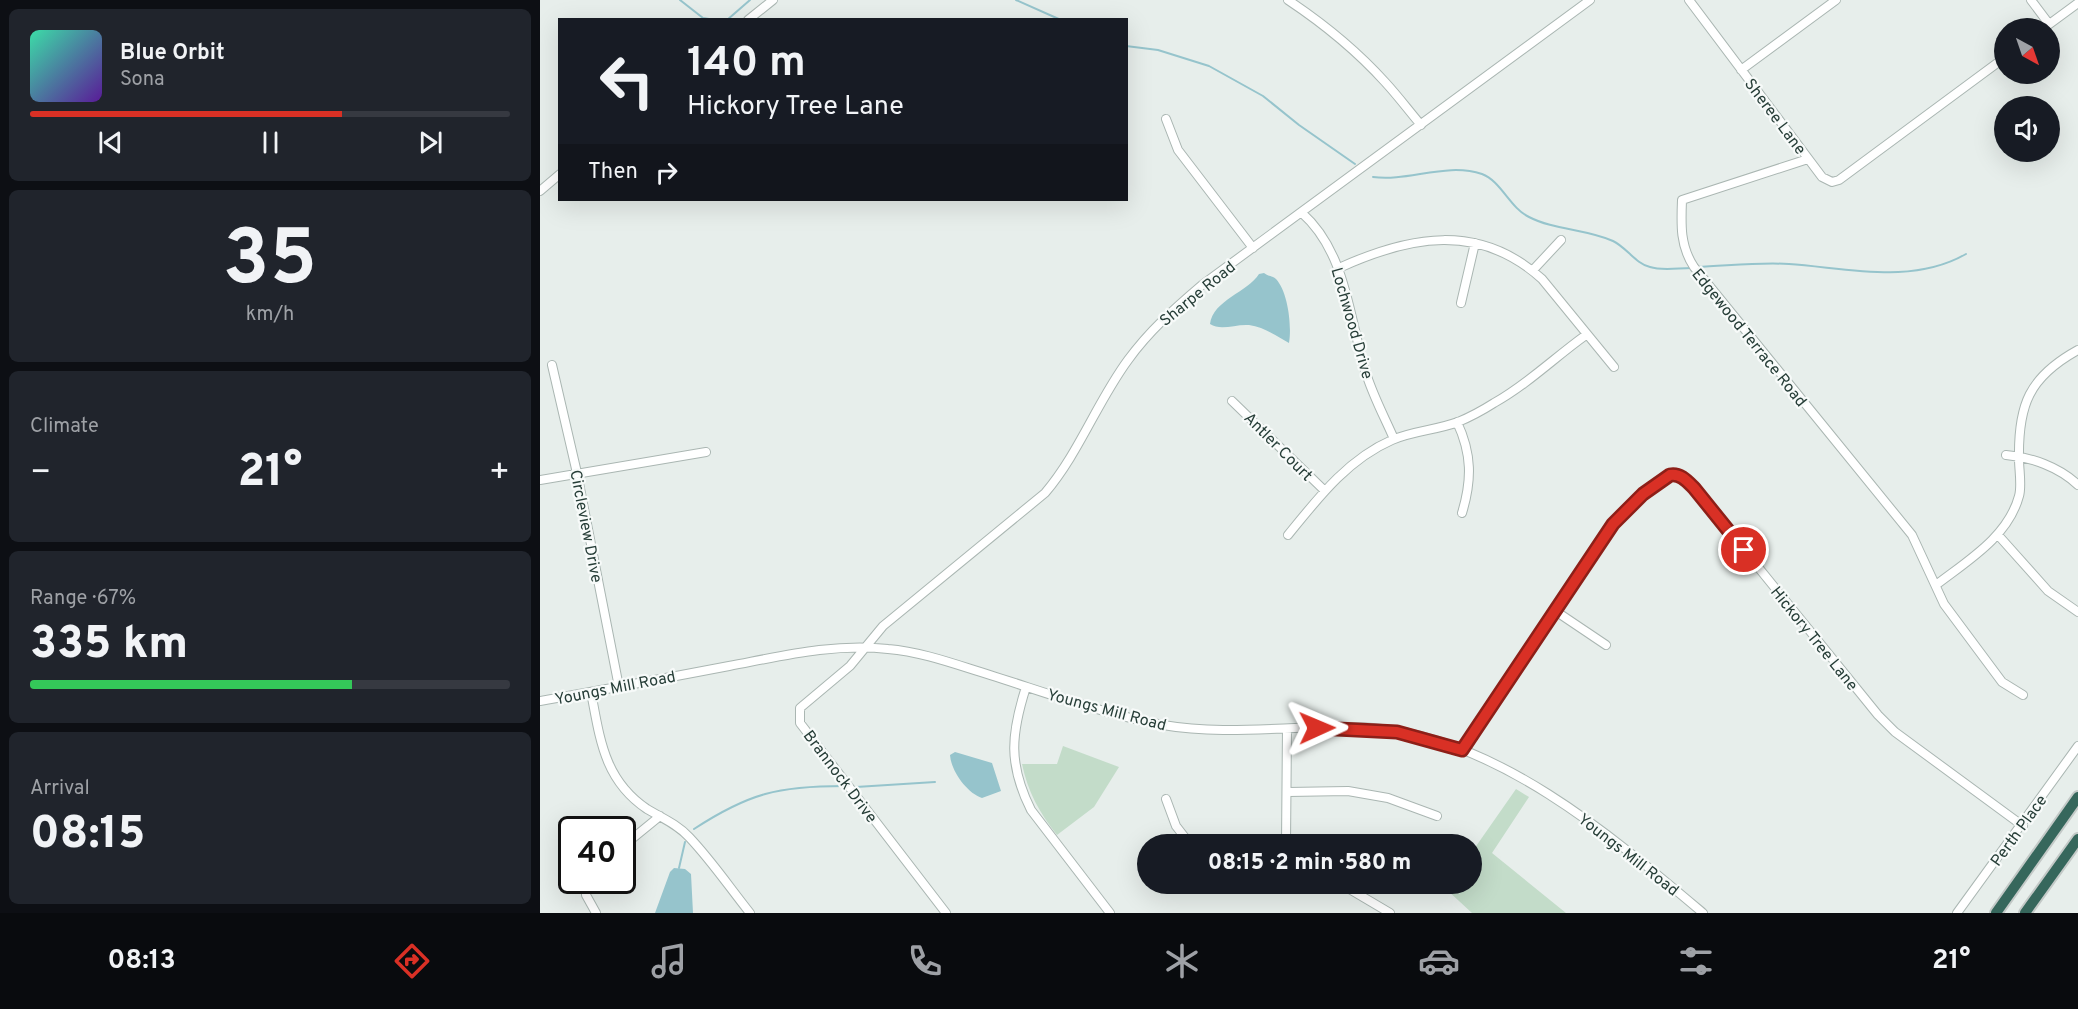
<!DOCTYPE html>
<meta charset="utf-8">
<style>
body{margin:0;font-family:Overpass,sans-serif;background:#20242c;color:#f1f3f6;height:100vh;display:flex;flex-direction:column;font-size:22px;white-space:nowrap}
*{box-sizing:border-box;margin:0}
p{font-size:20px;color:#9ea1a6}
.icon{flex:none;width:33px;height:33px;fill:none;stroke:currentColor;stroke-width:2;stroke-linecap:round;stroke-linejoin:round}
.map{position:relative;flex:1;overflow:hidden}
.side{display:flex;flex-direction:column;gap:9px;padding:9px;background:#0d0f14;width:540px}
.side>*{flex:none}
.top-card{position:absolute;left:18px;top:18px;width:570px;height:183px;border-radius:0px;box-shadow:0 6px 24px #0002;background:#171b24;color:#f1f3f6;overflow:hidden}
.needle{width:39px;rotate:140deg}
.buttons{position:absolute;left:1454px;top:18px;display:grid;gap:12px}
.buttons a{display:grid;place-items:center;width:66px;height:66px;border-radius:50%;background:#171b24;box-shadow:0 6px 24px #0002;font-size:30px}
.speed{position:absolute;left:18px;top:816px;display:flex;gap:12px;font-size:30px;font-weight:700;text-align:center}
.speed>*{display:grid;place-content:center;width:78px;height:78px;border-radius:50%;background:#171b24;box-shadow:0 6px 24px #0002;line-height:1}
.speed .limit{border:3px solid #111;border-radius:9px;background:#fff;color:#111}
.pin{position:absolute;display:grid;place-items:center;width:51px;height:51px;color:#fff;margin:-26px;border:3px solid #fff;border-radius:50%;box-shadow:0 2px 6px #0007}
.me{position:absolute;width:66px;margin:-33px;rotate:89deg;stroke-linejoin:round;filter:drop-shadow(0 0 4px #0008)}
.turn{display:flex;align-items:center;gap:21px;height:126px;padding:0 30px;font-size:27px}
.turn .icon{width:78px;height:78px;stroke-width:2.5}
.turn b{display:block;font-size:42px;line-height:51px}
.then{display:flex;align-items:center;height:57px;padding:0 30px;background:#0003;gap:12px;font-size:22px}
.big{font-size:45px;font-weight:800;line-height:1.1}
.side .tile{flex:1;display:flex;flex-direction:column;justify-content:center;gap:9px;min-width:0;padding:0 21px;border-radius:9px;background:#20242c}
.side .dial{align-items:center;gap:0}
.dial b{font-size:78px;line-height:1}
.song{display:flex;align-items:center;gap:18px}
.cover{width:72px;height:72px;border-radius:9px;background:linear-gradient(135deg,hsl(160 70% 55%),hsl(270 70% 35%))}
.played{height:6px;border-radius:3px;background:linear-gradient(90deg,#d93025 65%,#363941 65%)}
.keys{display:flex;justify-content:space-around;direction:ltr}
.heat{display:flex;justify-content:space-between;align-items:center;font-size:33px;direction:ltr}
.charge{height:9px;border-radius:4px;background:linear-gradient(90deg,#34c759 67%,#363941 0)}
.trip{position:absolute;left:597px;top:834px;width:345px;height:60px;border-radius:30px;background:#171b24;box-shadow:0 6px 24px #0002;font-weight:800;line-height:60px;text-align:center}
.menu{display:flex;height:96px;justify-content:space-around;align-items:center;background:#090b0e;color:#9ea1a6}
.menu .icon{width:42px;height:42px}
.menu .on{color:#d93025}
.menu b{font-size:27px;color:#f1f3f6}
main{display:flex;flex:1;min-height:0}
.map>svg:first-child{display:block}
.green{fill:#c3dcc9}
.water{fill:#96c4cc}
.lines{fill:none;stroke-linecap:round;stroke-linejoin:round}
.stream{stroke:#96c4cc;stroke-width:2}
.minor-casing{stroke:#aab6b2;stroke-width:10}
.highway-casing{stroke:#c3c9c7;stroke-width:14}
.minor{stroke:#fff;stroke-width:8}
.highway{stroke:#36675c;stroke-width:10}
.route-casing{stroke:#8d1f18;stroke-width:15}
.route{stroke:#d93025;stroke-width:10}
.labels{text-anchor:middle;stroke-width:4.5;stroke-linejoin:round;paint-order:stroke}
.street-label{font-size:16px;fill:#273e38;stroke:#f7faf9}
</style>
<main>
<section class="side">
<div class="tile">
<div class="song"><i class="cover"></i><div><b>Blue Orbit</b><p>Sona</p></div></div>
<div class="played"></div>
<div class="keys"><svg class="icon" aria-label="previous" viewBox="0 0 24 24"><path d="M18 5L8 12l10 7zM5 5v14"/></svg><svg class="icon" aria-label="pause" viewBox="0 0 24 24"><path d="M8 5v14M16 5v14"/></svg><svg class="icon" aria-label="next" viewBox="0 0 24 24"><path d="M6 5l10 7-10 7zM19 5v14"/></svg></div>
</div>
<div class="tile dial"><b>35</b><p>km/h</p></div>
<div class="tile"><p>Climate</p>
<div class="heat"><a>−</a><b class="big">21°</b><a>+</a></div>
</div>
<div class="tile"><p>Range · 67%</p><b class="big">335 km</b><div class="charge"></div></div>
<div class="tile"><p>Arrival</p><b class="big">08:15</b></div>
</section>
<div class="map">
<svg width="1538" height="913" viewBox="0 0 1538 913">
<rect width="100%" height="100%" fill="#e7eeeb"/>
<path class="green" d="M 523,746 L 579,767 L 554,807 L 517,835 C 499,812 488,792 482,764 L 517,764 Z
M 976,789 L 989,797 L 952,853 L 1026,913 L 932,913 L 906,889 L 910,884 L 932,884 L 932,852 Z"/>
<path class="water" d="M 724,273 C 729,277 732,275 736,279 C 748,292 752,326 749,343 C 736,336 724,327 709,325 C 695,324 681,331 670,324 C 673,300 708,292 719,274 Z
M 415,752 L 452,763 L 461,791 L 442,798 C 427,793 411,771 410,755 Z
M 134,868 L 145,869 L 151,874 L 153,913 L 115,913 L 130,872 Z"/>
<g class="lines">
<path class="stream" d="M 140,0 L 163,18 L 175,20
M 476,0 L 521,20
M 187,20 L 210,0
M 586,46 L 618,50 L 669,66 L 723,96 L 759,125 L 815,164
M 833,177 C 868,182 906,162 942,174 C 961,181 970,208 989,217 C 1014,230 1046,229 1073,241 C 1086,247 1096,264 1110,267 C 1122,271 1138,268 1151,268
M 1157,267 C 1187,266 1218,262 1249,264 C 1308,268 1372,285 1426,254
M 316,787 L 395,782
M 154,829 C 209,793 239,786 304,786
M 139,868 L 145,842"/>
<defs>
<path id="minor" d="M 748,0 C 784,24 816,50 845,82 C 858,96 869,111 881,125
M 1149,0 L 1282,177 L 1292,182 L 1299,180 L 1464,58
M 1491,0 L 1509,24
M 208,20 L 233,0
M 1504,28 L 1538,3
M 1201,70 L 1296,0
M 626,119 L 638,150 L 713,248
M 1268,159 L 1142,200 C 1141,225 1140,246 1154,267 L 1372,535 L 1404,604 L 1462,682 L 1483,695
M 0,191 L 20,174
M 762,213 C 806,252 809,317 825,370 C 832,394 844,416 854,439
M 799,268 C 869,236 939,222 1002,279 L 1074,367
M 993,270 L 1021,240
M 921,303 L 935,243
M 12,365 L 37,473 L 79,687
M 692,401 L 785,491
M 917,422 C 932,454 932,480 922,513
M 1466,455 C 1491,457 1519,467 1538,485
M 0,480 L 166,452
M 748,535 C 778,498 808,459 852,440 C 872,431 897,430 918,422 C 930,417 943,410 954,403 C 988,384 1015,357 1046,335
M 1458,535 L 1508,591 L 1538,612
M 1396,585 C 1427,561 1468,537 1479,496 C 1482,486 1479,470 1479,459 C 1478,405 1489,377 1538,350
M 1014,610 L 1066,645
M 486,687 C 471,734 468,764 491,810 L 570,913
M 51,692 C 60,739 64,780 107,809 C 122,818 137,824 149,837 C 171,860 190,888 210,913
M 0,701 C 63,690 126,678 189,666 C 242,656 294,643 348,649 C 383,652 417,665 450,675 C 507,693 564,714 623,725 C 692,737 763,723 833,728 C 956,737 1073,837 1163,913
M 922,750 L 1073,524 C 1086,509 1115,479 1134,474 L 1146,479 L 1154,488 L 1338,715 L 1355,732 L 1483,826
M 748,792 L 808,791 L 848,798 L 897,816
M 626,799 L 636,826 L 650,844
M 746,844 L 747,729
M 82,847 L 120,816
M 47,880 L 46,895 L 56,913
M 801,884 L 850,913
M 406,913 L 260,723 L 260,708 L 310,666 L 343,626 L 505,493 C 539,453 557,402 588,360 C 609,331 635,308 662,285 L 1050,0
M 1417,913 L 1538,746"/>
<path id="highway" d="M 1456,913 L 1538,797
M 1485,913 L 1538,839"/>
</defs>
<use href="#minor" class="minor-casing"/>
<use href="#highway" class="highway-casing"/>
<use href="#minor" class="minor"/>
<use href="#highway" class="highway"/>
</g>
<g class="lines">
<defs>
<path id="route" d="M 777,728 L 857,732 L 922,750 L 1073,524 L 1103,494 L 1130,475 C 1140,473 1147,481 1154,488 L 1204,550"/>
</defs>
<use href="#route" class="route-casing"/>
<use href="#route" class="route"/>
</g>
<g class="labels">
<g class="street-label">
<text transform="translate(1236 116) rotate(53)" y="6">Sheree Lane</text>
<text transform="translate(657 293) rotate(-39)" y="6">Sharpe Road</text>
<text transform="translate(813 323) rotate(74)" y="6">Lochwood Drive</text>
<text transform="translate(1210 337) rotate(51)" y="6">Edgewood Terrace Road</text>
<text transform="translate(739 446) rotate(45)" y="6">Antler Court</text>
<text transform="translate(47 526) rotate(79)" y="6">Circleview Drive</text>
<text transform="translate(1275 638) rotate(51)" y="6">Hickory Tree Lane</text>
<text transform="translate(75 687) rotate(-11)" y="6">Youngs Mill Road</text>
<text transform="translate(567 709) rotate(15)" y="6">Youngs Mill Road</text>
<text transform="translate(301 776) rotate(53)" y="6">Brannock Drive</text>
<text transform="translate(1478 830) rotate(-54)" y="6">Perth Place</text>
<text transform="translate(1089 854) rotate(38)" y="6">Youngs Mill Road</text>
</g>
</g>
</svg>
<div class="buttons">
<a><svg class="needle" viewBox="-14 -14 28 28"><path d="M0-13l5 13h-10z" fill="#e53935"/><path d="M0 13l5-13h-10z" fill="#9ea1a6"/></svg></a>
<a><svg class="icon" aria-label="sound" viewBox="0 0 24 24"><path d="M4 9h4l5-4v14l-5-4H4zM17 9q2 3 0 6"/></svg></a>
</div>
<div class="speed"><div class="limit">40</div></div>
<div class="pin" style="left:1204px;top:550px;background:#d93025"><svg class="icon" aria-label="arrive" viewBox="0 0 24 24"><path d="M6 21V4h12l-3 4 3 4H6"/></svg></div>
<svg class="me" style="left:777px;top:728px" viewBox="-20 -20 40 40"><path d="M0-17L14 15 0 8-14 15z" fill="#d93025" stroke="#fff" stroke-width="4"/></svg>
<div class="trip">08:15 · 2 min · 580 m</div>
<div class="top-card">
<div class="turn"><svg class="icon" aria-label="left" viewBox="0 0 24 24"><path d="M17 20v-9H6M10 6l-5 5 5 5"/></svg><div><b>140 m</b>Hickory Tree Lane</div></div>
<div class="then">Then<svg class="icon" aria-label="right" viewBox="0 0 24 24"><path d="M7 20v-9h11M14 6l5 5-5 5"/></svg></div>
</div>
</div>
</main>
<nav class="menu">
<b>08:13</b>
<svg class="icon on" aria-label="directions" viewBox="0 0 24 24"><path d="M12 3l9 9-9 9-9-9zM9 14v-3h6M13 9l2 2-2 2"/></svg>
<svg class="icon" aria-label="music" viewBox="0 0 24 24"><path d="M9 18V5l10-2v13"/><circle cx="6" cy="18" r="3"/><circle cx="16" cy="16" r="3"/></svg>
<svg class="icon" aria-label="phone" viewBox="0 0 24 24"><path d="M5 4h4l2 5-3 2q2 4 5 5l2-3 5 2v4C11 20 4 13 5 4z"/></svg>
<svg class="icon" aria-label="climate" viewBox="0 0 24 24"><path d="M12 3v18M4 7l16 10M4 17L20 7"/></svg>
<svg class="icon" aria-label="car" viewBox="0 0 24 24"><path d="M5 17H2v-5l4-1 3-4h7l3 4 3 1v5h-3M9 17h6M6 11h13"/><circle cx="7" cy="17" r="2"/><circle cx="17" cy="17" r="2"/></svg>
<svg class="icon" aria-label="filters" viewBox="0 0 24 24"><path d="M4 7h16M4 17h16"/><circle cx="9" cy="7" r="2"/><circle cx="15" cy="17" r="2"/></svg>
<b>21°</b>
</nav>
